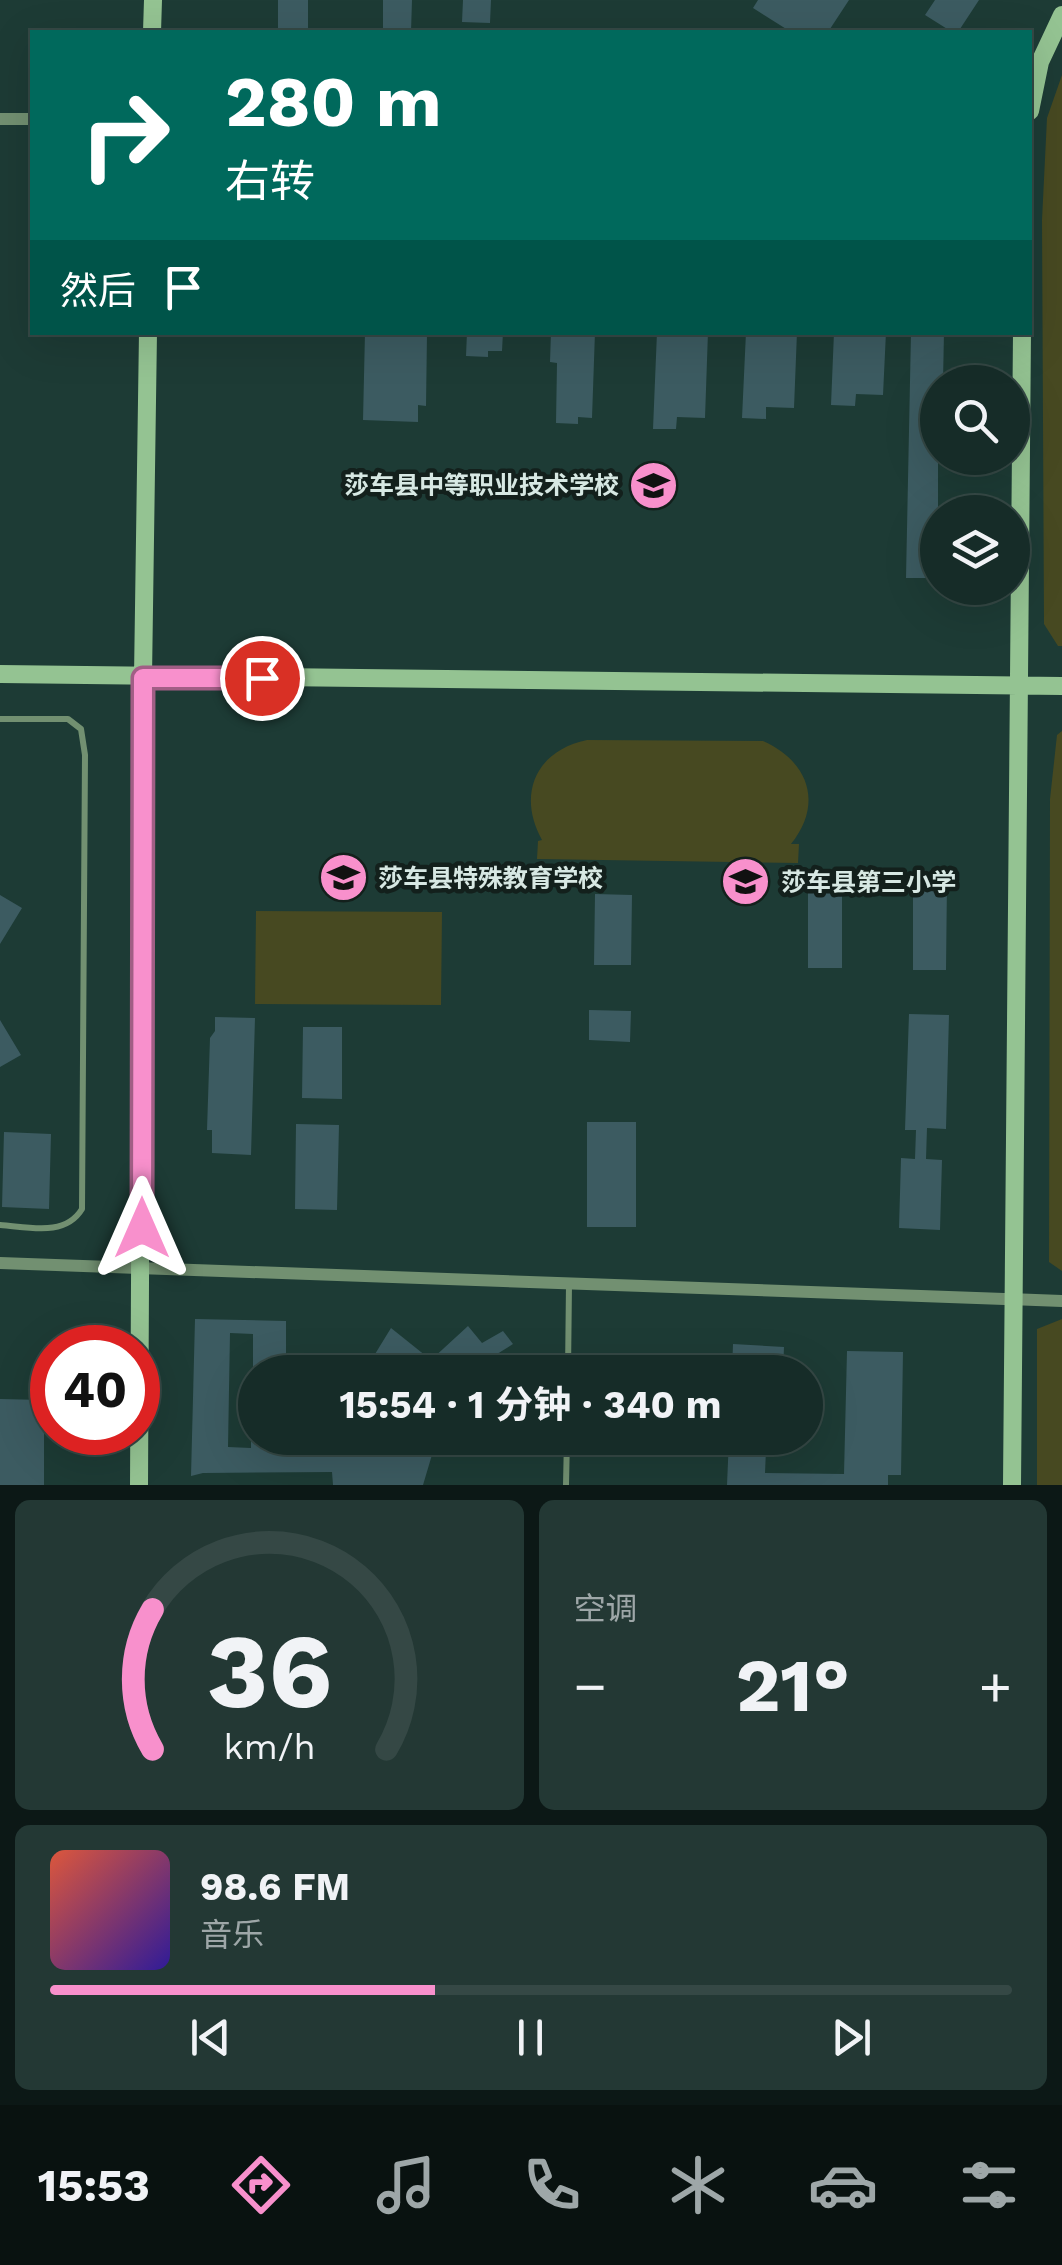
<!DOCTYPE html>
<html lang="zh">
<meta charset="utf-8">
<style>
body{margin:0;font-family:"Work Sans","Noto Sans SC",sans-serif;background:#233834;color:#f1f3f6;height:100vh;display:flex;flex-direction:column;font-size:38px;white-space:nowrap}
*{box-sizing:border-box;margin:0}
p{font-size:32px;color:#9ea7a8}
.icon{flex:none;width:55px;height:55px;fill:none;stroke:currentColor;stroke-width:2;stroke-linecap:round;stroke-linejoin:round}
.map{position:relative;height:1485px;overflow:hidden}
.sheet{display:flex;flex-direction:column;gap:15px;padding:15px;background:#0c1816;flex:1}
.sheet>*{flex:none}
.banner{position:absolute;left:30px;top:30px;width:1002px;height:305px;border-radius:0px;box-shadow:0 10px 40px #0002,0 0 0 2px #354845;background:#00695c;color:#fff;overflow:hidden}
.tools{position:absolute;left:920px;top:365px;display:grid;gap:20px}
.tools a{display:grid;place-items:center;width:110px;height:110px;border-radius:50%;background:#162c28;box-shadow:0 10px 40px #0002,0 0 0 2px #354845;font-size:50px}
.speed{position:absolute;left:30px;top:1325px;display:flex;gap:20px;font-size:50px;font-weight:700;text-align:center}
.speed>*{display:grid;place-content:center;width:130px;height:130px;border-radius:50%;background:#162c28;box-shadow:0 10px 40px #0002,0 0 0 2px #354845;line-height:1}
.speed .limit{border:15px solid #d22;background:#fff;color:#111}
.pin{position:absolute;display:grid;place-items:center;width:85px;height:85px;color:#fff;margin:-42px;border:5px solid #fff;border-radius:50%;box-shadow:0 2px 10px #0007}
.me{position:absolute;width:110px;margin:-55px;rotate:0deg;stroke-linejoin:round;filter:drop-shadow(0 0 8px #0008)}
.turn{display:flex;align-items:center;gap:35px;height:210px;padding:0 30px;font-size:45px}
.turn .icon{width:130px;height:130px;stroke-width:2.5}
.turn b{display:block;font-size:70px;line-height:85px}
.then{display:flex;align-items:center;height:95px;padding:0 30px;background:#0003;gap:20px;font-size:38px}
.big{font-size:75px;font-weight:700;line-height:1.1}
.sheet .widget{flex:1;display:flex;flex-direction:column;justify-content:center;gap:15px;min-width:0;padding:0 35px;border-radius:15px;background:#233834}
.sheet .dial{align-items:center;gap:0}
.dial svg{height:260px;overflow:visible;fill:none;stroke:#354845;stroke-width:7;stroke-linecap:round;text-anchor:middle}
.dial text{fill:#f1f3f6;stroke:none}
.song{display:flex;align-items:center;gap:30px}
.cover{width:120px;height:120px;border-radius:15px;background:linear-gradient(135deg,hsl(10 70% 55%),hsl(250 70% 35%))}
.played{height:10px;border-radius:5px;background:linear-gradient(90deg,#f890cc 40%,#354845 40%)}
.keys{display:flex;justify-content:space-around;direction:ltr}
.heat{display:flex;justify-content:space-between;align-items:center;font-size:55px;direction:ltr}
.sheet .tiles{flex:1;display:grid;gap:15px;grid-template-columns:1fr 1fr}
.widget:last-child{grid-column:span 2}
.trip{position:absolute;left:238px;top:1355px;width:585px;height:100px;border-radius:50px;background:#162c28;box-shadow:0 10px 40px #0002,0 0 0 2px #354845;font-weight:700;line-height:100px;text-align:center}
.tabs{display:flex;height:160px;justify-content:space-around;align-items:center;background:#091210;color:#9ea7a8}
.tabs .icon{width:70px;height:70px}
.tabs .selected{color:#f890cc}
.tabs b{font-size:45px;color:#f1f3f6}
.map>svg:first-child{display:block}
.green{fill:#474921}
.building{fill:#3c5b61}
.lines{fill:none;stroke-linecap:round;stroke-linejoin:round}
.lane{stroke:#729071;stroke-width:6}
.street{stroke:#729071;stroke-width:12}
.secondary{stroke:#94c392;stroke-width:18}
.route-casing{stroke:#a15e85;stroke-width:25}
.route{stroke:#f890cc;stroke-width:18}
.labels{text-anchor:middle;stroke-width:9;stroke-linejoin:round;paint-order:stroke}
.poi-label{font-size:25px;font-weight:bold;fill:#d7e8e3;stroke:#13201c;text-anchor:start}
</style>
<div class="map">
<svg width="1062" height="1485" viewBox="0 0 1062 1485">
<rect width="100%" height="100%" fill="#1d3b35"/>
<path class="green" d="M 1062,75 L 1062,646 L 1058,646 L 1044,624 L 1042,220 L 1047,118 Z
M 1062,731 L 1062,1271 L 1049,1262 L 1050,799 L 1057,735 Z
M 587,740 L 763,741 C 808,761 824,803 791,844 L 799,844 L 798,863 L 537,859 L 538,841 L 542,840 C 517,795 535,751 587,740 Z
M 256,911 L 442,912 L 441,1005 L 255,1004 Z
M 1062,1319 L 1062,1485 L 1037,1485 L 1037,1329 Z"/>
<path class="building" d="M 278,0 L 308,0 L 308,32 L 278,32 Z
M 383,0 L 412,0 L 411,32 L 383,32 Z
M 463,0 L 491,0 L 490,23 L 462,22 Z
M 758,0 L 849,0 L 828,32 L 791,32 L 753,8 Z
M 935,0 L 979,0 L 958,32 L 952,32 L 925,15 Z
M 365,332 L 427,334 L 426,406 L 418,405 L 418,422 L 363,420 Z
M 467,332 L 503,332 L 502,351 L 488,351 L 488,357 L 466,356 Z
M 551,332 L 595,332 L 592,418 L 578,417 L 578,424 L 556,423 L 557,363 L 550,362 Z
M 657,332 L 708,332 L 705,418 L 677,417 L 676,429 L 653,429 Z
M 746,332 L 797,332 L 794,408 L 766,407 L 766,419 L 742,418 Z
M 834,332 L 886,332 L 883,395 L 856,394 L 855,406 L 831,405 Z
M 911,332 L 944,332 L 943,382 L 938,382 L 938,578 L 906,578 Z
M 808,876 L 842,876 L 842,968 L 808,968 Z
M 913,881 L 947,881 L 946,970 L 913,970 Z
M 595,894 L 632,895 L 631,965 L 594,965 Z
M 0,895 L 22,908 L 0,944 Z
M 589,1010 L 631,1011 L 630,1042 L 589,1040 Z
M 909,1014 L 949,1015 L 946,1129 L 927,1128 L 926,1159 L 942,1160 L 940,1230 L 899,1228 L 901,1158 L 915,1159 L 916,1130 L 905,1130 Z
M 215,1017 L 255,1018 L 251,1155 L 212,1153 L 212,1130 L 207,1130 L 210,1038 L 215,1031 Z
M 0,1020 L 21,1055 L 0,1067 Z
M 303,1027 L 342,1027 L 342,1099 L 302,1098 Z
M 587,1122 L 636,1122 L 636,1227 L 587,1227 Z
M 296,1124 L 339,1125 L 337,1210 L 295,1209 Z
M 4,1132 L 51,1134 L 49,1209 L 2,1207 Z
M 195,1319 L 286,1321 L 286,1372 L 253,1372 L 253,1334 L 230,1333 L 228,1447 L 251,1448 L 251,1438 L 286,1438 L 286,1447 L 338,1448 L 341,1438 L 437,1438 L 423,1485 L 333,1485 L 332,1472 L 203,1473 L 191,1476 Z
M 468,1326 L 482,1343 L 503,1331 L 513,1344 L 489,1359 L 477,1372 L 364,1372 L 391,1328 L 431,1360 Z
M 733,1344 L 784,1347 L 783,1372 L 732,1372 Z
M 847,1351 L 903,1352 L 901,1475 L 888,1475 L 888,1485 L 727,1485 L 729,1438 L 779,1438 L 779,1451 L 766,1450 L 765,1473 L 844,1474 Z
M 0,1399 L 44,1400 L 44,1485 L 0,1485 Z"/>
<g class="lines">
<path class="lane" d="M 0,719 L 68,719 L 81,729 L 85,755 L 82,1209 C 65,1237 29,1227 0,1225
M 568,1372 L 569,1284
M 566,1485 L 567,1438"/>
<path class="street" d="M 0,119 L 32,119
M 0,1263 L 1062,1301"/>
<path class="secondary" d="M 152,32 L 153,0
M 1030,111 L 1040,62 L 1062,15
M 0,674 L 1062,686
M 139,1485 L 143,677 L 148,332
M 1012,1485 L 1022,332"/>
</g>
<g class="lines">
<defs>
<path id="route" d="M 142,1228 L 143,678 L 262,678"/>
</defs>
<use href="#route" class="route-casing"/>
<use href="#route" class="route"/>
</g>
<defs>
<symbol id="school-disc" viewBox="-11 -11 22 22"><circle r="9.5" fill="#f890cc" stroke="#13201c"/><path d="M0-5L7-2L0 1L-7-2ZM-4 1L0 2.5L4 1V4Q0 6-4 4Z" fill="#111"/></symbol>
</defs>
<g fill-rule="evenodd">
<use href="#school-disc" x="626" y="458" width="55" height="55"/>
<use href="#school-disc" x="316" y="850" width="55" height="55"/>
<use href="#school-disc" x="718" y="854" width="55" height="55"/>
</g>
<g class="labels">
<g class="poi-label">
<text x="619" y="494" text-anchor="end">莎车县中等职业技术学校</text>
<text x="378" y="887">莎车县特殊教育学校</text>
<text x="781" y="891">莎车县第三小学</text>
</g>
</g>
</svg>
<div class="tools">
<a><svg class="icon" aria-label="search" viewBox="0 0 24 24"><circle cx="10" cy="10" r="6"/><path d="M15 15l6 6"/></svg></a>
<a><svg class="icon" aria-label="layers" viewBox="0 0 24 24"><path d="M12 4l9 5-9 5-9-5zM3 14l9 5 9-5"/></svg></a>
</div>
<div class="speed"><div class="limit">40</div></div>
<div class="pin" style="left:262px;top:678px;background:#d93025"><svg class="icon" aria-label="arrive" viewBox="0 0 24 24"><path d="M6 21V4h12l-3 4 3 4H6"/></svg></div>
<svg class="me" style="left:142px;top:1228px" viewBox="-20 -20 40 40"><path d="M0-17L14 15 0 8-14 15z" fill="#f890cc" stroke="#fff" stroke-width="4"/></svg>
<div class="trip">15:54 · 1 分钟 · 340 m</div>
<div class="banner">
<div class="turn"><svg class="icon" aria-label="right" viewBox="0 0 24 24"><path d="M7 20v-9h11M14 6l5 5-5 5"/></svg><div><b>280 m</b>右转</div></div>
<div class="then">然后<svg class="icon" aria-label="arrive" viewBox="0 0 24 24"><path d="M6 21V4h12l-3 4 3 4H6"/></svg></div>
</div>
</div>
<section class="sheet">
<div class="tiles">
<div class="widget dial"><svg viewBox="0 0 100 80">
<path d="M14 69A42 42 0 1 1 86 69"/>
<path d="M14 69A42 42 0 0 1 14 26" stroke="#f890cc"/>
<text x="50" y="56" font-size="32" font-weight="700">36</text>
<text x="50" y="72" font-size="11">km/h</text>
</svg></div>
<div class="widget"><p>空调</p>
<div class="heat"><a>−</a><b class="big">21°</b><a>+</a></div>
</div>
<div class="widget">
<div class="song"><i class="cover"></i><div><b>98.6 FM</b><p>音乐</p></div></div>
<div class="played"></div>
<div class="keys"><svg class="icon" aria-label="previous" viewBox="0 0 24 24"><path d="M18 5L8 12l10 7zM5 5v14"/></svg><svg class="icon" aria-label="pause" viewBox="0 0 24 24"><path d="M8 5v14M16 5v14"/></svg><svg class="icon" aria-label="next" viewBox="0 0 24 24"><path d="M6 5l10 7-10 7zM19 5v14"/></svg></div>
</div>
</div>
</section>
<nav class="tabs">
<b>15:53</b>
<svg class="icon selected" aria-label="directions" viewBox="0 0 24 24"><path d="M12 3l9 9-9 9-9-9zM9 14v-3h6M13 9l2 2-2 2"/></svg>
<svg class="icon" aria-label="music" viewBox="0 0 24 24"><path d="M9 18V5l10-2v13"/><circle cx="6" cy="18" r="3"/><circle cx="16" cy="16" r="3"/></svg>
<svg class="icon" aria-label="phone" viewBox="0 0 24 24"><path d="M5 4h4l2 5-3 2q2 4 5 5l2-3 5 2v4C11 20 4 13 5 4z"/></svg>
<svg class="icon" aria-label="climate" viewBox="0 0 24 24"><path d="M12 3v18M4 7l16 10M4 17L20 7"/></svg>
<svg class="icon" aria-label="car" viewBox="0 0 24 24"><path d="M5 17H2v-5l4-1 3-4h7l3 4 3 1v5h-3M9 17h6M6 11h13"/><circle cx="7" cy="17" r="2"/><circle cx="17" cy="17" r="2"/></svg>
<svg class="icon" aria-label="filters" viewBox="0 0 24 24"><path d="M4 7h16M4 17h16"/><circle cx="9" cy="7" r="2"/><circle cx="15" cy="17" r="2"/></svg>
</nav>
